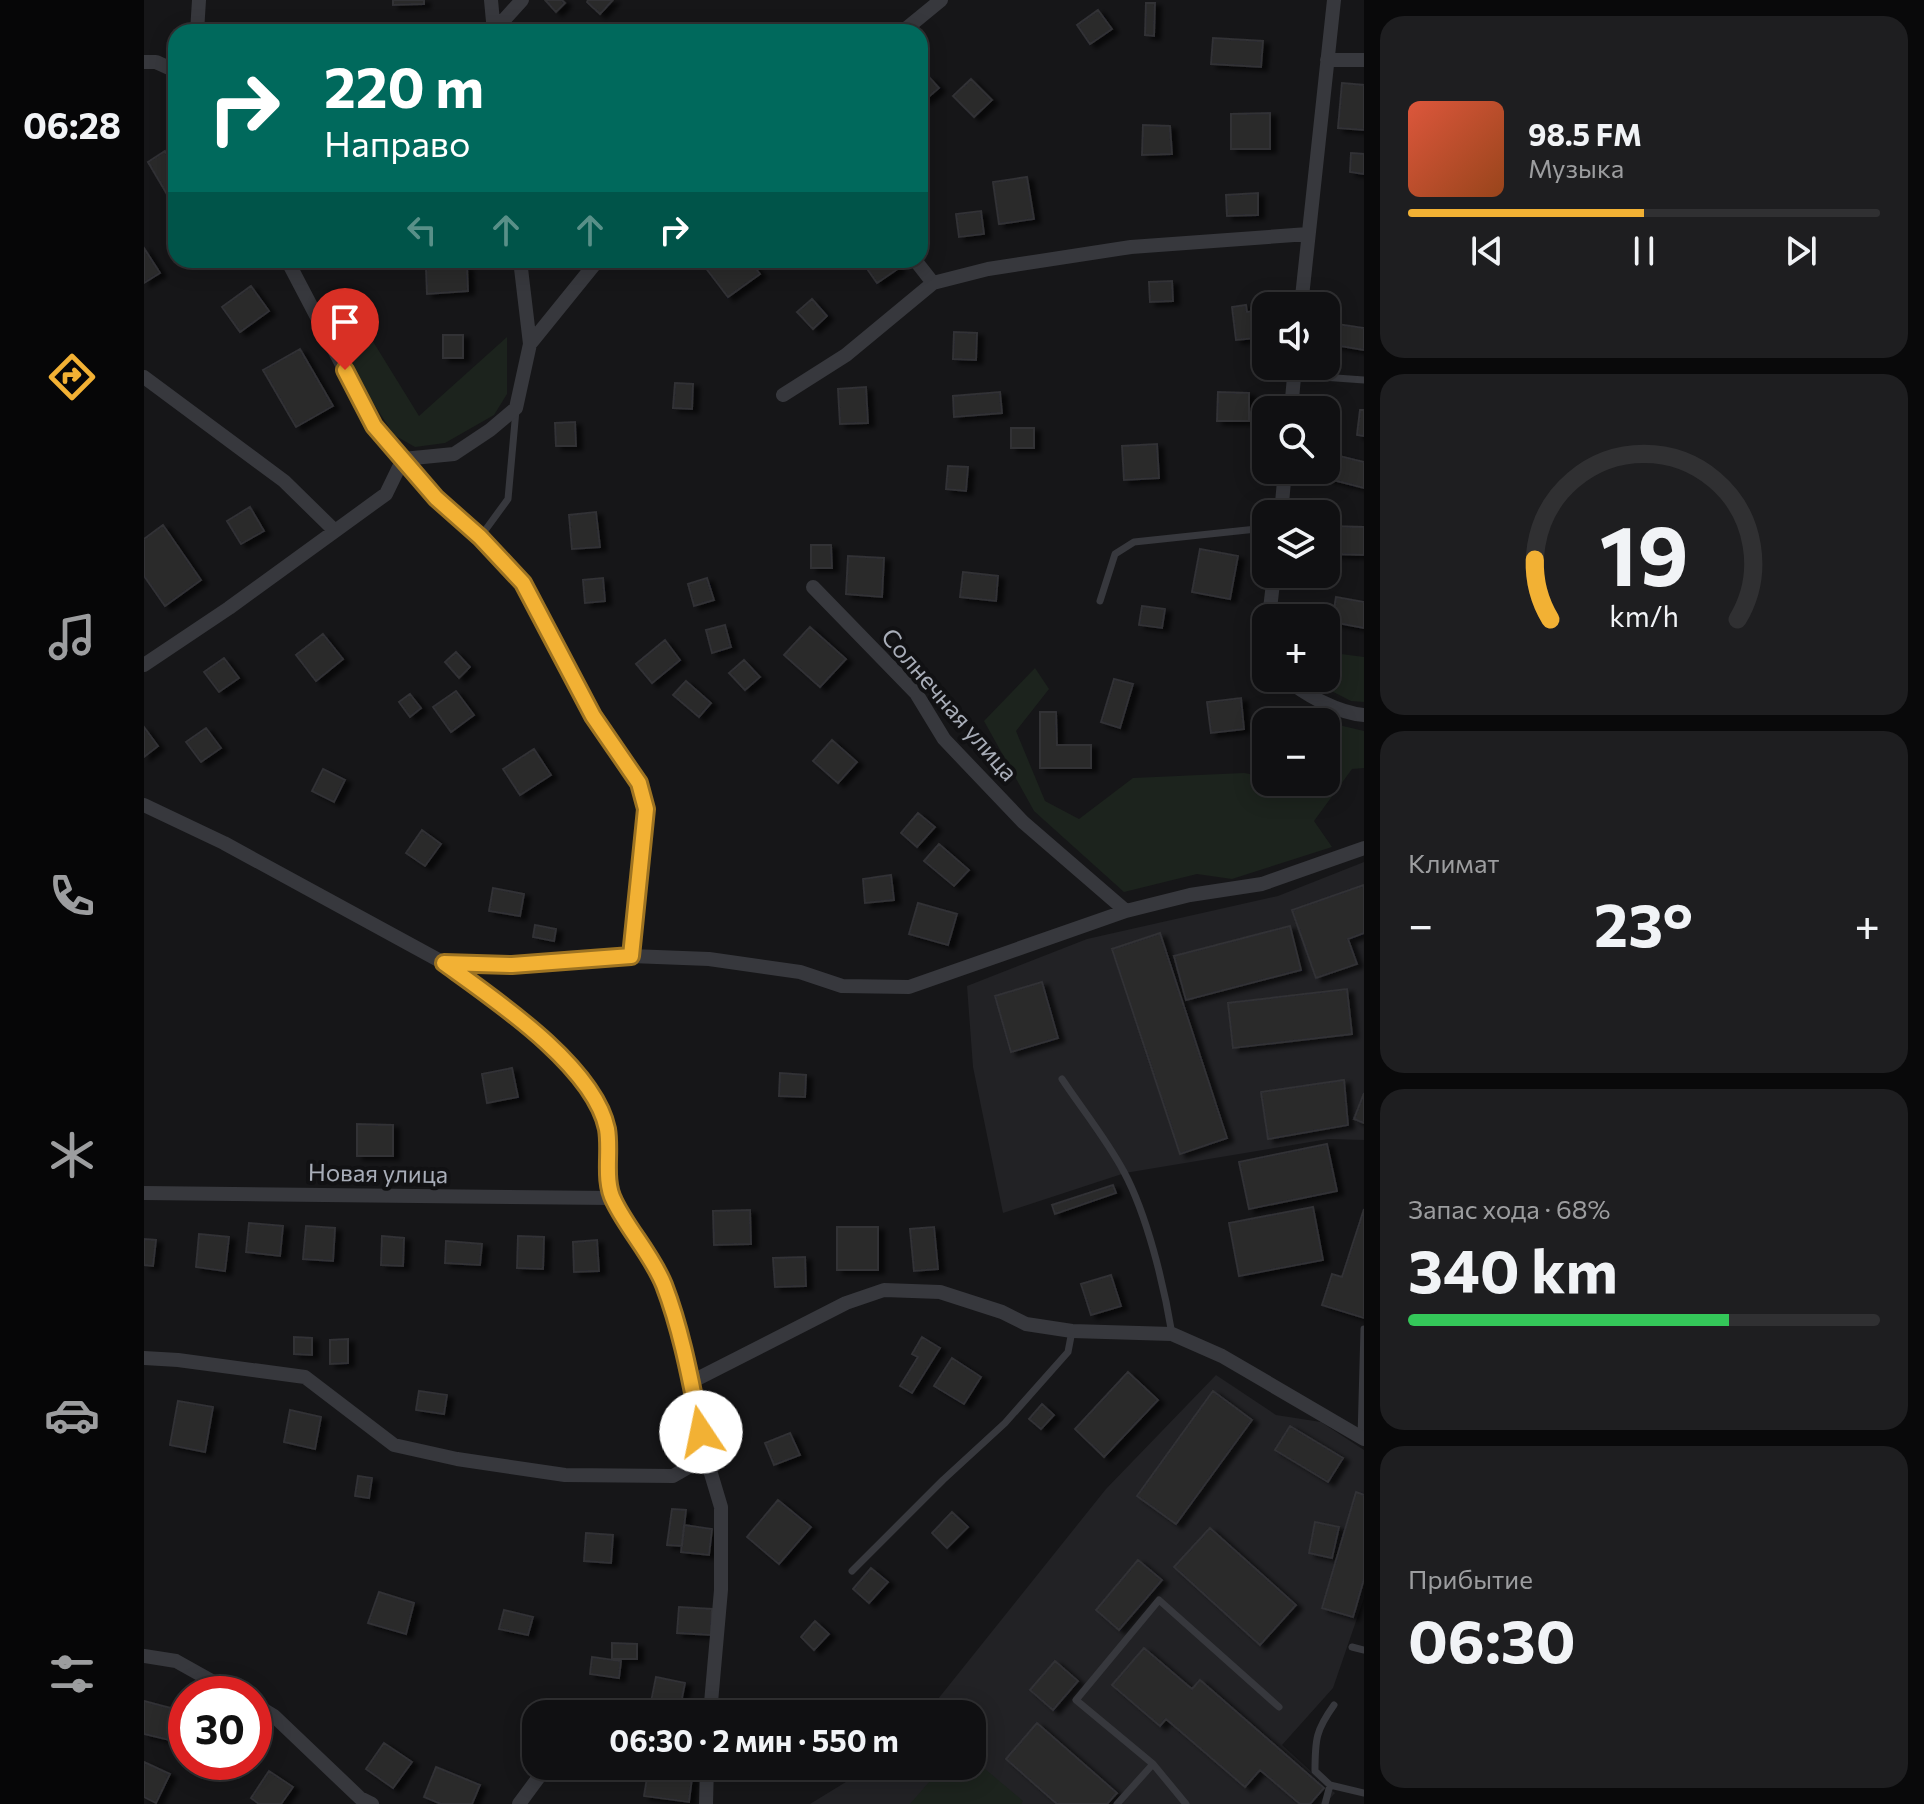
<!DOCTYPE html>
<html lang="ru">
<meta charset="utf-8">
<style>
body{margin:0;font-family:Commissioner,sans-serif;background:#1e1e20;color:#f1f3f6;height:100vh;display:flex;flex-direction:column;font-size:30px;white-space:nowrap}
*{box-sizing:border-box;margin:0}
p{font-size:26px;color:#9c9d9f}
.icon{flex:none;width:44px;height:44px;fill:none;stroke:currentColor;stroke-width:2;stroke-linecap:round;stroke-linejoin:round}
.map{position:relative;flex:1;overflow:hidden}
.panel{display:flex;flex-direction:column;gap:16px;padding:16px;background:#09090a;width:560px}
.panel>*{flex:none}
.top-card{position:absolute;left:24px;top:24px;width:760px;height:244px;border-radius:24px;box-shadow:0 4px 20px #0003,0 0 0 2px #303032;background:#00695c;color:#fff;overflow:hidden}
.fabs{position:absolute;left:1108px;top:292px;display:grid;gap:16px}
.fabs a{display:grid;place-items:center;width:88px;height:88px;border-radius:16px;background:#101012;box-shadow:0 4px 20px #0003,0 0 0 2px #303032;font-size:40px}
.speed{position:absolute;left:24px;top:1676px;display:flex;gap:16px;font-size:40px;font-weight:700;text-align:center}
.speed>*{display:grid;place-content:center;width:104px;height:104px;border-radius:50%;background:#101012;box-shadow:0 4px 20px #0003,0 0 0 2px #303032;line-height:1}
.speed .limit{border:12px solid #d22;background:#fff;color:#111}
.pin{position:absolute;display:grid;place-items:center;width:68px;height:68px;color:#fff;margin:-82px -34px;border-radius:50% 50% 50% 0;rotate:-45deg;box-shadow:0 0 8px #0007}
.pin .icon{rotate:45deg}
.me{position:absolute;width:88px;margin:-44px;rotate:349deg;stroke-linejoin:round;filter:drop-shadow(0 0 6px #0008)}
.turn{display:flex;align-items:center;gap:28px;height:168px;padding:0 24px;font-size:36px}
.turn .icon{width:104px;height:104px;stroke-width:2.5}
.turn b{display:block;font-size:56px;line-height:68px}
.lanes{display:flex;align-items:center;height:76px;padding:0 24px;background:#0003;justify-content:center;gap:40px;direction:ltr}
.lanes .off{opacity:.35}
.big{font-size:60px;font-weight:700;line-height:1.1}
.panel .card{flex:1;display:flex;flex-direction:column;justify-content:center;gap:12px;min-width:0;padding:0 28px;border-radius:24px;background:#1e1e20}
.panel .dial{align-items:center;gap:0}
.dial svg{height:208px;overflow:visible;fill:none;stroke:#303032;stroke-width:7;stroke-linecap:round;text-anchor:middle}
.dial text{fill:#f1f3f6;stroke:none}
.song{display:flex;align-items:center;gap:24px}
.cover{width:96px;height:96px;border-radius:12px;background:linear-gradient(135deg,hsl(10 70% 55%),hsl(20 70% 35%))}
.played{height:8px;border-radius:4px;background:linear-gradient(90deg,#f2b134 50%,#303032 50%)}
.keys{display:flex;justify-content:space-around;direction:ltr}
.heat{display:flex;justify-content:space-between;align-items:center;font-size:44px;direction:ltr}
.charge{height:12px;border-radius:6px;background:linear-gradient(90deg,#34c759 68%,#303032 0)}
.trip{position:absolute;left:378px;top:1700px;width:464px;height:80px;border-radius:24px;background:#101012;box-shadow:0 4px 20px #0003,0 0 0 2px #303032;font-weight:700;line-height:80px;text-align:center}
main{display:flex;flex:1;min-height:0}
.tab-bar{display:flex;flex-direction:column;width:144px;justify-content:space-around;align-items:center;background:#060607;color:#9c9d9f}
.tab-bar .icon{width:56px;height:56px}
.tab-bar .current{color:#f2b134}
.tab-bar b{font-size:36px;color:#f1f3f6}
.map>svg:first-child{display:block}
.built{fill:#222225}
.green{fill:#1c231d}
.building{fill:#29292c;stroke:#303034;stroke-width:2;filter:url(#shadow)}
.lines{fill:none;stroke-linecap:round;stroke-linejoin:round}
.lane{stroke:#37383d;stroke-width:7}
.street{stroke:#37383d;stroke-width:14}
.route-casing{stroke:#9d7322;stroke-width:20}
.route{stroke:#f2b134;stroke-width:14}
.labels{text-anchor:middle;stroke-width:8;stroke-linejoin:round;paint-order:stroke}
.street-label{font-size:24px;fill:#a8adb8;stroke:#111113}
</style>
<main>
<nav class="tab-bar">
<b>06:28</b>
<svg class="icon current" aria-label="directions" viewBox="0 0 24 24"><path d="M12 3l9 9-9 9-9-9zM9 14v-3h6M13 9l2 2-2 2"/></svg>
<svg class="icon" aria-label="music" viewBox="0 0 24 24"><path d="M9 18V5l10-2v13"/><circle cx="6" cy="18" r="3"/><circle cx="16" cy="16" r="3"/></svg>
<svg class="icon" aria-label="phone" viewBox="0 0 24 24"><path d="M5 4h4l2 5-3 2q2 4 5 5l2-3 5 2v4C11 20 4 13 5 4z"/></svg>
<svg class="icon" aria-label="climate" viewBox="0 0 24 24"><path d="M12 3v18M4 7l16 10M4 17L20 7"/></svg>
<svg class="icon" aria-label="car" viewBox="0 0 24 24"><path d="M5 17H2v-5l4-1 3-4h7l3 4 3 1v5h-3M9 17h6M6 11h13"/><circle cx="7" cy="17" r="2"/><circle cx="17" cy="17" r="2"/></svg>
<svg class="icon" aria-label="filters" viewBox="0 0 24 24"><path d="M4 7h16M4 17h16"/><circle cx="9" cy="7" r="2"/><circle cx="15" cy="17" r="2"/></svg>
</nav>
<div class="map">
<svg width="1220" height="1804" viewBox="0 0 1220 1804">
<defs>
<filter id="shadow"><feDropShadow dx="6" dy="3.5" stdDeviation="2" flood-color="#0009"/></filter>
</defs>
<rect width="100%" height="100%" fill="#161618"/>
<path class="built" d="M 1220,862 L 1220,1140 L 1184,1139 L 981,1173 L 859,1213 L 829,1067 L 823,986 L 943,939 L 1134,896 Z
M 1072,1375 L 1132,1415 L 1177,1422 L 1220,1450 L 1220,1598 L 1189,1688 L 1138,1745 L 1191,1793 L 1181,1804 L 666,1804 L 728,1766 L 828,1766 L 828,1714 L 782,1714 L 962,1489 Z"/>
<path class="green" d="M 204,301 L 275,416 L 363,337 L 363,394 L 350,415 L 301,443 L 271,447 L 250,435 L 218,386 L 190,315 Z
M 1182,652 L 1220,657 L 1220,702 L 1207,701 L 1162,678 L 1182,678 Z
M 891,668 L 905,689 L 872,731 L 901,801 L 935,819 L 989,778 L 1100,773 L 1122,777 L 1122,782 L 1182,782 L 1182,722 L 1220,731 L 1220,768 L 1208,769 L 1170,821 L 1188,847 L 1088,879 L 1053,874 L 980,892 L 890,811 L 840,721 Z
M 828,1758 L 879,1801 L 877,1804 L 766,1804 L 799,1766 L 828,1766 Z"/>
<path class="building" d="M 249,0 L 280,0 L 280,4 L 249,5 Z
M 401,0 L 418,0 L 421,3 L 412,12 Z
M 444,0 L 469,0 L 456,14 L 443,2 Z
M 1002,3 L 1011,3 L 1010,36 L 1001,35 Z
M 954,10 L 968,29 L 946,44 L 933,25 Z
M 1069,38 L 1119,41 L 1117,67 L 1067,64 Z
M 785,77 L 795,88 L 781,100 L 776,94 L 776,84 Z
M 827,79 L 848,100 L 830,117 L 809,96 Z
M 1198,83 L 1220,85 L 1220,130 L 1194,128 Z
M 1126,113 L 1126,149 L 1087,149 L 1087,114 Z
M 999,125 L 1026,126 L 1028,154 L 998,155 Z
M 21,151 L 32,169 L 32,198 L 27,201 L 4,162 Z
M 1207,153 L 1220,154 L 1220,174 L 1206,172 Z
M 883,177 L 890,219 L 855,224 L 849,182 Z
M 1114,193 L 1114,215 L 1083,216 L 1082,195 Z
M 837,211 L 840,234 L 815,237 L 812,214 Z
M 0,248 L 16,273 L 0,283 Z
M 570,260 L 605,260 L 616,274 L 584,297 L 561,267 Z
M 717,260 L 749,260 L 755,268 L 733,283 Z
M 323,266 L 324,291 L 283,294 L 282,269 Z
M 1028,281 L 1029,301 L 1006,302 L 1005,282 Z
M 107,286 L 125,311 L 96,332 L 78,307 Z
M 668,299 L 683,316 L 669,329 L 653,312 Z
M 1102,305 L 1103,312 L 1122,310 L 1122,329 L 1111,330 L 1112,338 L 1092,340 L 1088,307 Z
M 1193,324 L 1220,328 L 1220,350 L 1190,345 Z
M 810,332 L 833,333 L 832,360 L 809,359 Z
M 299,335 L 319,335 L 319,358 L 299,358 Z
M 156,349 L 189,406 L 152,427 L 119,370 Z
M 531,383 L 549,384 L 548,409 L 529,408 Z
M 722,387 L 724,423 L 696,424 L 694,389 Z
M 856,392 L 858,413 L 810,417 L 809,396 Z
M 1074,392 L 1105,393 L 1105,421 L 1073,421 Z
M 1216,410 L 1220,410 L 1220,436 L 1213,435 Z
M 431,422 L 432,446 L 412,446 L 411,423 Z
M 867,428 L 890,428 L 890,448 L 867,448 Z
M 1013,444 L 1015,478 L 980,480 L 978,446 Z
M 1183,453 L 1220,462 L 1220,488 L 1177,477 L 1179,470 L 1182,470 Z
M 804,466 L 824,467 L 822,491 L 802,489 Z
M 106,507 L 120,531 L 97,544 L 83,521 Z
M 452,512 L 456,547 L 428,549 L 425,515 Z
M 19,525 L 57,580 L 21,606 L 0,576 L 0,539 Z
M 1186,526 L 1220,527 L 1220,555 L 1184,554 Z
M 667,545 L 687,545 L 688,568 L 667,568 Z
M 1056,549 L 1094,556 L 1086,599 L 1048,592 Z
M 704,556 L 740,558 L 738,597 L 702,594 Z
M 819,572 L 854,576 L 852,601 L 816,597 Z
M 459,578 L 461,601 L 441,603 L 439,580 Z
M 563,578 L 570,600 L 550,606 L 544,584 Z
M 1192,597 L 1220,602 L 1220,628 L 1188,622 Z
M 998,606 L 1021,609 L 1018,628 L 995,625 Z
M 581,625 L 587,647 L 568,653 L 562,630 Z
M 666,627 L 702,659 L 676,687 L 640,655 Z
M 179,634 L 199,659 L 172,681 L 152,655 Z
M 521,640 L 536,660 L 508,683 L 492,664 Z
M 312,652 L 326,667 L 315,678 L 301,662 Z
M 80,658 L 95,678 L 75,692 L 60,672 Z
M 600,660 L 616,677 L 601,690 L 585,673 Z
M 970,679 L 989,684 L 976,728 L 957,722 Z
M 542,681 L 567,703 L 555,717 L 529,695 Z
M 312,691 L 330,715 L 307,732 L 289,707 Z
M 266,694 L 277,708 L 266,717 L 255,702 Z
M 1097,698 L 1100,729 L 1067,733 L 1063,702 Z
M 896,712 L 912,712 L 913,745 L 947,745 L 947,768 L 896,768 Z
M 0,727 L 14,746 L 0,757 Z
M 62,728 L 77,748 L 57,762 L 42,742 Z
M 688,740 L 713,762 L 694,783 L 669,761 Z
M 390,749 L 407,775 L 376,795 L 359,769 Z
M 179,769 L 201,780 L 190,802 L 168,791 Z
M 774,813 L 791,827 L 773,847 L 757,833 Z
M 278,830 L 297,844 L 281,866 L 262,853 Z
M 795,844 L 825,870 L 810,886 L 780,861 Z
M 747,875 L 750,900 L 721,903 L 719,879 Z
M 1220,885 L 1220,933 L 1204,939 L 1213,964 L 1172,978 L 1148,910 Z
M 349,888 L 380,894 L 376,916 L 345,911 Z
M 774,903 L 813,914 L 804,945 L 765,934 Z
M 391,925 L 412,929 L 410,941 L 389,937 Z
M 1146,926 L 1157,970 L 1042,1000 L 1030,956 Z
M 1016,933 L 1083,1138 L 1036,1154 L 968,949 Z
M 898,982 L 914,1038 L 867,1052 L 851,996 Z
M 1203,989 L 1208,1034 L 1089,1048 L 1084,1003 Z
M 368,1068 L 374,1097 L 343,1103 L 338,1074 Z
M 636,1073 L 662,1075 L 661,1097 L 635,1096 Z
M 1200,1080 L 1204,1125 L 1124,1139 L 1117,1092 Z
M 1220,1093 L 1220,1123 L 1210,1119 Z
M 213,1124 L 249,1125 L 249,1156 L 213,1156 Z
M 1183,1144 L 1193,1191 L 1105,1209 L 1095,1162 Z
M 969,1185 L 972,1193 L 911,1214 L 908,1205 Z
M 1169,1207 L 1179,1260 L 1095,1276 L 1085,1223 Z
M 1220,1209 L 1220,1318 L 1178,1305 L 1188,1274 L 1198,1277 Z
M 606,1210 L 607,1244 L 570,1245 L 569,1211 Z
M 105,1223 L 139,1226 L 136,1256 L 102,1252 Z
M 162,1226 L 191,1228 L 189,1261 L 159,1259 Z
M 693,1227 L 734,1227 L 734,1270 L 693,1270 Z
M 790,1227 L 794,1269 L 770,1271 L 766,1229 Z
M 55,1234 L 85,1237 L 81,1271 L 52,1267 Z
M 238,1236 L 260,1238 L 259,1266 L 237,1265 Z
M 374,1236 L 400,1237 L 399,1269 L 373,1268 Z
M 0,1239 L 12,1240 L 9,1266 L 0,1265 Z
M 453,1240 L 455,1271 L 430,1272 L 429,1242 Z
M 302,1241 L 338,1244 L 336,1265 L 301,1263 Z
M 661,1257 L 662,1286 L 631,1287 L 629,1258 Z
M 967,1275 L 977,1306 L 947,1315 L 937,1284 Z
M 150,1337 L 168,1338 L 168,1355 L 150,1354 Z
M 778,1337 L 796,1348 L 768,1393 L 756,1386 L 774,1357 L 768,1354 Z
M 204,1339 L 204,1363 L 186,1364 L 186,1340 Z
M 808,1358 L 837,1377 L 820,1404 L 790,1386 Z
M 984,1372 L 1014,1400 L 960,1457 L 931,1429 Z
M 275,1391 L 303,1395 L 300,1414 L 272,1410 Z
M 1069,1391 L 1108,1420 L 1032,1524 L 993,1496 Z
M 34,1401 L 69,1407 L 61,1452 L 26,1445 Z
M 898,1404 L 910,1415 L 897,1429 L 885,1419 Z
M 146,1410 L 177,1417 L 171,1449 L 140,1442 Z
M 1146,1426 L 1199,1458 L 1184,1482 L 1131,1450 Z
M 646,1433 L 656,1455 L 630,1465 L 621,1443 Z
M 214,1476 L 228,1478 L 225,1498 L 211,1496 Z
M 1212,1492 L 1220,1495 L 1220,1579 L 1209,1617 L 1178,1608 Z
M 634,1500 L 667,1527 L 635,1564 L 603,1537 Z
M 528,1509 L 542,1510 L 538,1546 L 523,1545 Z
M 808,1512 L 824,1527 L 803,1548 L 788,1533 Z
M 1171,1522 L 1195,1527 L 1188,1558 L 1165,1553 Z
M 540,1525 L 568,1529 L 565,1555 L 537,1552 Z
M 1066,1528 L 1152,1605 L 1116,1645 L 1030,1567 Z
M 442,1533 L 469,1535 L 467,1563 L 440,1561 Z
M 994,1560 L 1018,1580 L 975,1630 L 952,1610 Z
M 727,1568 L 744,1582 L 725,1603 L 709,1589 Z
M 235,1592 L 270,1603 L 262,1634 L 224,1623 Z
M 535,1607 L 568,1609 L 567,1635 L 533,1633 Z
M 360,1610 L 389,1617 L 384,1635 L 355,1629 Z
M 671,1621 L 685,1634 L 670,1650 L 657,1637 Z
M 468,1643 L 493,1644 L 493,1659 L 468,1659 Z
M 1000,1648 L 1048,1689 L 1056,1680 L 1180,1788 L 1166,1804 L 1156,1804 L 1116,1770 L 1101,1787 L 1022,1719 L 1016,1726 L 968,1685 Z
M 448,1657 L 477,1661 L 475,1678 L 446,1674 Z
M 911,1661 L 934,1681 L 909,1710 L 886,1690 Z
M 512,1677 L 541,1683 L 536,1708 L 507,1702 Z
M 0,1701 L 38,1711 L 30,1741 L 0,1734 Z
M 893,1723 L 973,1793 L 963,1804 L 913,1804 L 862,1759 Z
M 240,1743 L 268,1762 L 249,1788 L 222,1769 Z
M 0,1762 L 26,1774 L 12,1803 L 0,1797 Z
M 505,1766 L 549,1770 L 545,1802 L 500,1796 Z
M 292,1767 L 336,1785 L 328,1804 L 297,1804 L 280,1797 Z
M 125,1771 L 149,1787 L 137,1804 L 115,1804 L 107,1798 Z"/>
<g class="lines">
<path class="lane" d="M 1150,375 L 1220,380
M 337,536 L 364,499 L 372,410
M 956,601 L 971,554 L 990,542 L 1122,528
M 918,1079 C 938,1109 963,1140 980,1172 C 1003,1215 1020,1285 1028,1334
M 1217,1437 L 1220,1329
M 708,1571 L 799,1480 L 861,1423 L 924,1352 L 928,1331
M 1208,1647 L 1220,1650
M 1186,1785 L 1220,1793
M 973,1804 L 1009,1764
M 1042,1804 L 1009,1764 L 932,1700 L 1015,1600 L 1135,1707
M 1181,1804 L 1186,1785 L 1171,1771 C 1171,1739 1172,1730 1190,1705"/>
<path class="street" d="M 347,0 L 350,32
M 350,31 L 378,0
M 53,32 L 55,0
M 758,32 L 797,0
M 1183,60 L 1220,60
M 0,62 L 12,62 L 32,71
M 143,260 L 230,426 L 292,498 L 336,537 L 379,583 L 449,716 L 495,783 L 502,809 L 487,956
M 376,260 L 386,344
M 771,260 L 789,283
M 1157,306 L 1190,0
M 0,377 L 140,481 L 191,531
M 639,395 L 702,355 L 789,283 L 844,269 L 987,247 L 1164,234
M 1147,410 L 1151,366
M 259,459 L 310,454 L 346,430 L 372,408 L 386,344 L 454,260
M 1137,514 L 1141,470
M 669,587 L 772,693 L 800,739 L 879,822 L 982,911
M 1125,618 L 1130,574
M 1122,641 L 1122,660
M 0,665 L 85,608 L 242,494 L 259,459
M 1142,678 C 1160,695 1195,713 1220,715
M 0,805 L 80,843 L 300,963 L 409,1049 L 435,1076 L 450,1098 L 463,1129 L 468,1198 L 519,1283 L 538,1347 L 562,1457 L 577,1507 L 577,1590 L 566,1714
M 302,963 L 345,966 L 414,963 L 487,956 L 565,959 L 656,972 L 698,986 L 765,987 L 982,911 L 1046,895 L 1118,884 L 1220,848
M 0,1193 L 468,1198
M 0,1358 L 34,1360 L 161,1377 L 250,1445 L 313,1459 L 421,1475 L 529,1476 L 562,1457
M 547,1382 L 702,1303 L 740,1290 L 796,1292 L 858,1312 L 882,1324 L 928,1331 L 1028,1334 L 1078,1356 L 1220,1439
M 0,1656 L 32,1661 L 91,1694
M 110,1704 L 130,1716 L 216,1798 L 228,1804
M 375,1804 L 403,1766
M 562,1804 L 563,1766"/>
</g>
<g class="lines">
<defs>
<path id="route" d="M 201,370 L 230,426 L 292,498 L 336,537 L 379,583 L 449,716 L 495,783 L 502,809 L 487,956 L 368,965 L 300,963 C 350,999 450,1066 463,1129 C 467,1152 459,1180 470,1201 C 484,1230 508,1255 520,1285 C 538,1332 547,1383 557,1432"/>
</defs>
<use href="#route" class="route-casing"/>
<use href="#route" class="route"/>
</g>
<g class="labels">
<g class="street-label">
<text transform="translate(805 705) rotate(49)" y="8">Солнечная улица</text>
<text transform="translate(234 1174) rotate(1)" y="8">Новая улица</text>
</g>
</g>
</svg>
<div class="fabs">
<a><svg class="icon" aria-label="sound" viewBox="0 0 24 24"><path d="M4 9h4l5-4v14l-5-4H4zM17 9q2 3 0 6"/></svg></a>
<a><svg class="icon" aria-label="search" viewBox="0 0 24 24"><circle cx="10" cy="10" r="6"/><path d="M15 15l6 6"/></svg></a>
<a><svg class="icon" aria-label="layers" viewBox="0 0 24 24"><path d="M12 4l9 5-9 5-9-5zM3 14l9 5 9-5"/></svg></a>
<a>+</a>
<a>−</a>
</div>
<div class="speed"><div class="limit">30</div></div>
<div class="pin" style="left:201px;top:370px;background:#d93025"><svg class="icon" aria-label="arrive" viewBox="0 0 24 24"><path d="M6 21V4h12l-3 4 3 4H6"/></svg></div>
<svg class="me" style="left:557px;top:1432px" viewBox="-20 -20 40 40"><circle r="19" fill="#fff"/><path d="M0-13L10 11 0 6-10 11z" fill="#f2b134"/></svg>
<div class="trip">06:30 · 2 мин · 550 m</div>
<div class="top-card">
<div class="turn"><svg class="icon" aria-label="right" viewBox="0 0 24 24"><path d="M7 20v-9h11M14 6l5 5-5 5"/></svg><div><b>220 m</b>Направо</div></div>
<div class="lanes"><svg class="icon off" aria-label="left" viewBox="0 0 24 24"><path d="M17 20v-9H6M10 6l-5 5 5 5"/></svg><svg class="icon off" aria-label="ahead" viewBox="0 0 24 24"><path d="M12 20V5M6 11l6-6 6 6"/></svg><svg class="icon off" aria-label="ahead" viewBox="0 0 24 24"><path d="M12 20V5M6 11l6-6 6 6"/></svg><svg class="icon" aria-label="right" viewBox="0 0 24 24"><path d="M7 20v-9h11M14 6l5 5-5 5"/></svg></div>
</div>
</div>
<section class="panel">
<div class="card">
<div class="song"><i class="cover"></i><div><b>98.5 FM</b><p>Музыка</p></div></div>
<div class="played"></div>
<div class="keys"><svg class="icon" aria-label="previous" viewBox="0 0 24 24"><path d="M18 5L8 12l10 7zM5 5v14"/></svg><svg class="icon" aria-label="pause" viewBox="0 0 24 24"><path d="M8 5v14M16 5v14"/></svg><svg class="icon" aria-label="next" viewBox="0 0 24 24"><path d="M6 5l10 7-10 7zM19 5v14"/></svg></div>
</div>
<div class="card dial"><svg viewBox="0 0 100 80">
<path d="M14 69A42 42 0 1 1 86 69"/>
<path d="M14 69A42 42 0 0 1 8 46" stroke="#f2b134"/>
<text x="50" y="56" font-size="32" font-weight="700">19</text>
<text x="50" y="72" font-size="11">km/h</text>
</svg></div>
<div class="card"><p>Климат</p>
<div class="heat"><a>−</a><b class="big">23°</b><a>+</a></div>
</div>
<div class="card"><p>Запас хода · 68%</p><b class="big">340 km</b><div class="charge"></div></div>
<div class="card"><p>Прибытие</p><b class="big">06:30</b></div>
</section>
</main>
